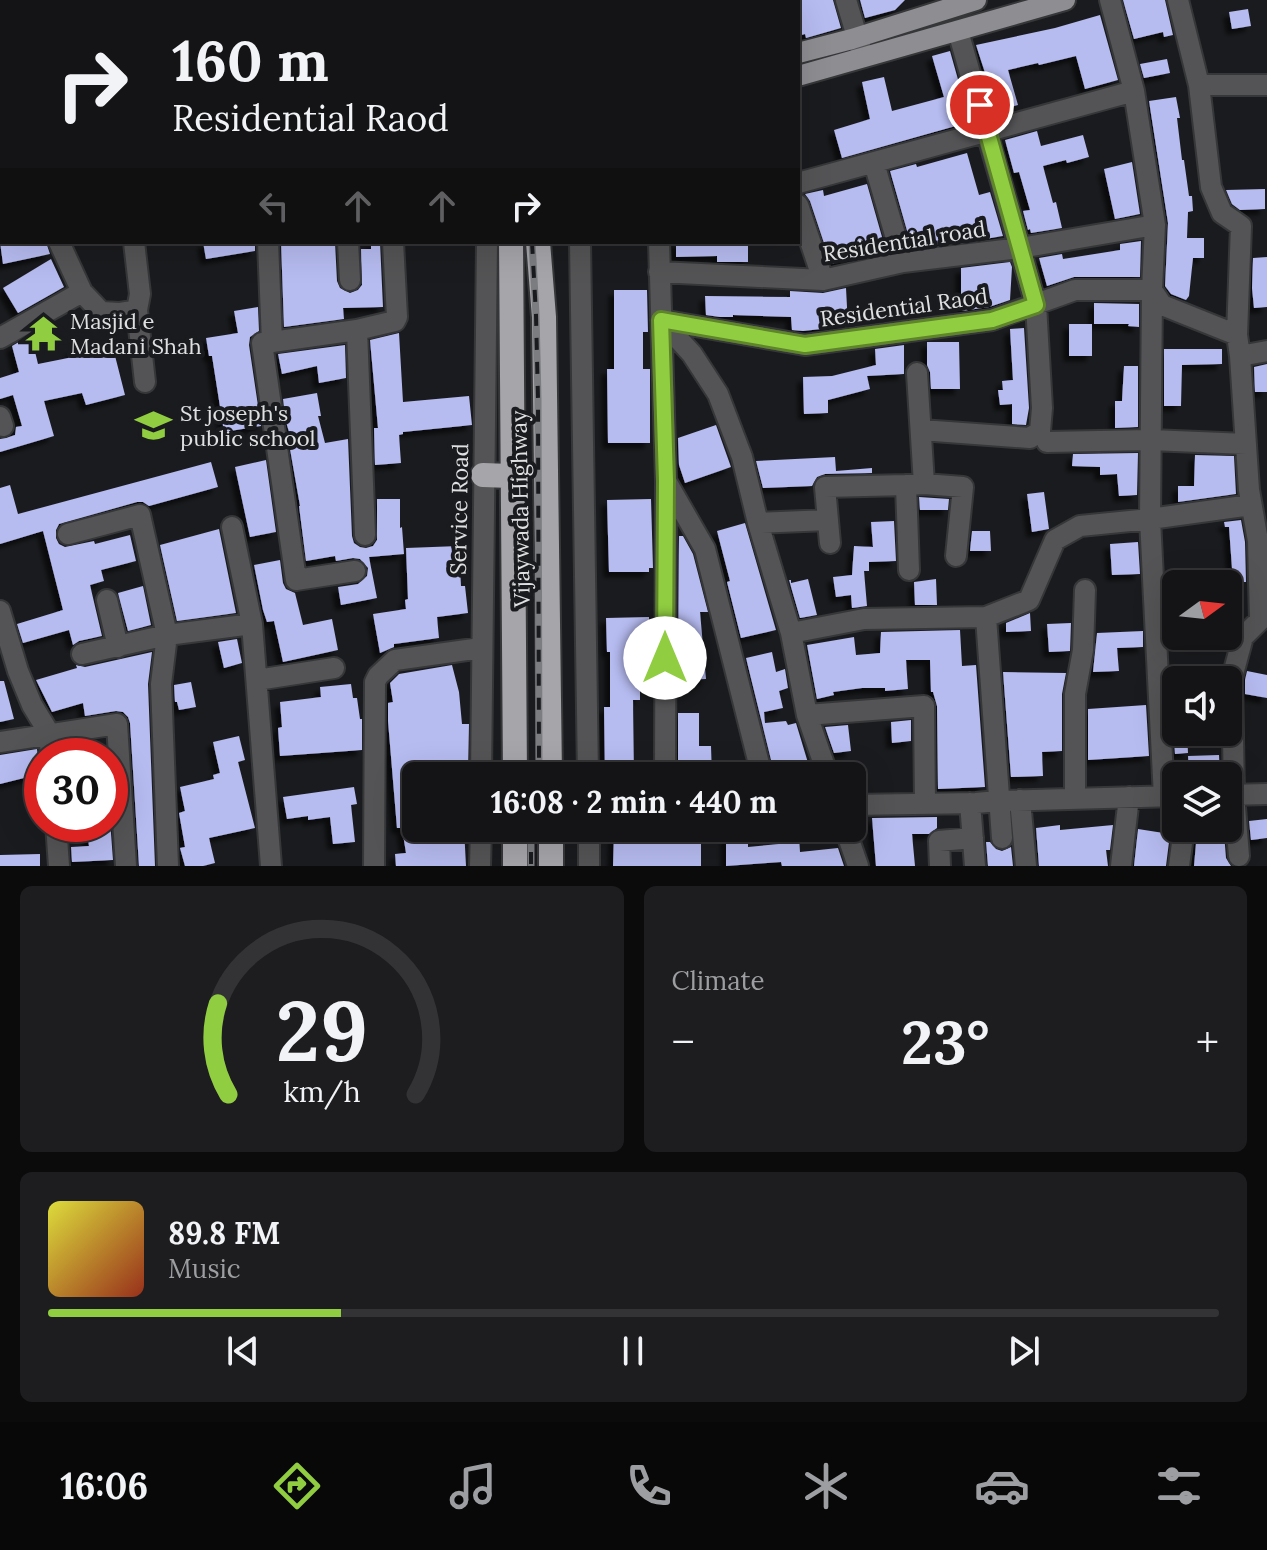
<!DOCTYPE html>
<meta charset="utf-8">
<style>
body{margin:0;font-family:Lora,serif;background:#1d1d1f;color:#f1f3f6;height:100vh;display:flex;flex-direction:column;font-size:30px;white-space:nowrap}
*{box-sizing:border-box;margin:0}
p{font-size:26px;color:#9d9ea1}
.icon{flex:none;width:44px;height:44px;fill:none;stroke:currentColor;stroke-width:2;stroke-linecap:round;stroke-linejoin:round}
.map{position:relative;height:866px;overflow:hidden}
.panel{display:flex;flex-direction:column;gap:20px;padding:20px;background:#0b0b0c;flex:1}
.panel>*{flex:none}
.hud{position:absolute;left:0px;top:0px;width:800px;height:244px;box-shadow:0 8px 32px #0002,0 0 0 2px #333335;background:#141416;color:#f1f3f6;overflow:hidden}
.needle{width:52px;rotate:75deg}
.controls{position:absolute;left:1162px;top:570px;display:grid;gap:16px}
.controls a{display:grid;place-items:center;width:80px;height:80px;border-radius:12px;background:#141416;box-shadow:0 8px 32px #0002,0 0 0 2px #333335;font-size:40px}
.speed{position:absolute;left:24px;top:738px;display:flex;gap:16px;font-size:40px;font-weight:700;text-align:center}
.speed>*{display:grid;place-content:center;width:104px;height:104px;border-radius:50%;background:#141416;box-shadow:0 8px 32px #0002,0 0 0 2px #333335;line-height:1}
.speed .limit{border:12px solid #d22;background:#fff;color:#111}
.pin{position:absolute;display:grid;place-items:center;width:68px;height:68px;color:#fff;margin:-34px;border:4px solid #fff;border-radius:50%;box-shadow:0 2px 8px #0007}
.me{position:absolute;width:88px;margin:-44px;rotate:0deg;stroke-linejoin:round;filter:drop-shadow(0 0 6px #0008)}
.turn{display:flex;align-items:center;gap:28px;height:168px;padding:0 40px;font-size:36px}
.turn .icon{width:104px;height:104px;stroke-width:2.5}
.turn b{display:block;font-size:56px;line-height:68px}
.lanes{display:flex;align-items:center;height:76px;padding:0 40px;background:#0003;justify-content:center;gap:40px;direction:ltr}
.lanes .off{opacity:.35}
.big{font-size:60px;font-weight:700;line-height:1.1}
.panel .tile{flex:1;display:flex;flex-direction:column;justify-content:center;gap:12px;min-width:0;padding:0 28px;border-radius:12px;background:#1d1d1f}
.panel .dial{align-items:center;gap:0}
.dial svg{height:208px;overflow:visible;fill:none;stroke:#333335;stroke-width:7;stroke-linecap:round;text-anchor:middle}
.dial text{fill:#f1f3f6;stroke:none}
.song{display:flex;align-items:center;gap:24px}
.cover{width:96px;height:96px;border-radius:12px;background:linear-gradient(135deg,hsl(60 70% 55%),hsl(10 70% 35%))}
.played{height:8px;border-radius:4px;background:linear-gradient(90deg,#90cd41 25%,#333335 25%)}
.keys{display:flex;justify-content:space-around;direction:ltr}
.heat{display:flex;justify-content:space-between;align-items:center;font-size:44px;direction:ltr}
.panel .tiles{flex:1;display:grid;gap:20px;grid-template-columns:1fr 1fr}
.tile:last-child{grid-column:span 2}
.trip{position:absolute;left:402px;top:762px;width:464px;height:80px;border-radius:12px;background:#141416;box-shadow:0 8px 32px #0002,0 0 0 2px #333335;font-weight:700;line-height:80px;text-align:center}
.dock{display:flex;height:128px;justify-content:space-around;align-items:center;background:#080809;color:#9d9ea1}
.dock .icon{width:56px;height:56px}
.dock .current{color:#90cd41}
.dock b{font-size:36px;color:#f1f3f6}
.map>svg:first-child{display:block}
.building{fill:#b6bbf0;filter:url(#shadow)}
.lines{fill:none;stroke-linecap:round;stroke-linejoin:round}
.minor-casing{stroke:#363739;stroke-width:24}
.major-casing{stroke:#363739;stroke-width:24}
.highway-casing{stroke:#363739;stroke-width:28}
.minor{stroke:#545456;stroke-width:20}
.major{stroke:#8e8e92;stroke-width:20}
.highway{stroke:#a5a5aa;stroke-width:24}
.rail-casing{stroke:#7c7d80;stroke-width:7}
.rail{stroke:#1a1b1e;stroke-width:4;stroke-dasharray:12;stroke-linecap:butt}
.route-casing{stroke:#5e852a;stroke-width:20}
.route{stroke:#90cd41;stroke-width:14}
.labels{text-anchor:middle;stroke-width:8;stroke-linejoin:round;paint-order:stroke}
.street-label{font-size:22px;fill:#dfe0e2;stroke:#1a1b1e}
.poi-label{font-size:22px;fill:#dfe0e2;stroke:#1a1b1e;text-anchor:start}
</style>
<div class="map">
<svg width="1267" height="866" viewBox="0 0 1267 866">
<defs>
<filter id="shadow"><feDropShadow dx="-5.5" dy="5.5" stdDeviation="2" flood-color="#0009"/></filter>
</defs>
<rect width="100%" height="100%" fill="#1a1b1e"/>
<path class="building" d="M 798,0 L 833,0 L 841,28 L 806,38 L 805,34 L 798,36 Z
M 860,0 L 905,0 L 895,10 L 865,18 Z
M 1123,0 L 1165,0 L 1173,35 L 1164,37 L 1163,32 L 1134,39 Z
M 1248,9 L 1251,26 L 1232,29 L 1229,12 Z
M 1100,15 L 1118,80 L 1085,89 L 1076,56 L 1039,65 L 1038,63 L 1008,70 L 1018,105 L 1000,110 L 993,84 L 989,85 L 976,45 L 1055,28 Z
M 950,51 L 970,122 L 842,158 L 834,130 L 870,119 L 862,82 L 884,77 L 892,111 L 944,97 L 932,56 Z
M 1167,59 L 1170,73 L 1144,78 L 1140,64 Z
M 1176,97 L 1180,118 L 1177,118 L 1182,160 L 1184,160 L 1189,196 L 1192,196 L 1193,211 L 1188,212 L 1187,238 L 1204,238 L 1204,258 L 1193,258 L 1189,296 L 1186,300 L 1171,294 L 1165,286 L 1168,223 L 1149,101 Z
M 1037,131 L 1041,146 L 1083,135 L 1089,157 L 1067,163 L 1066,160 L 1043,166 L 1053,203 L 1056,202 L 1062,228 L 1031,233 L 1030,229 L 1028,230 L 1023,211 L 1030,210 L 1019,172 L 1014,173 L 1005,140 Z
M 967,153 L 979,195 L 990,192 L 1003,236 L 985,239 L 984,235 L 956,242 L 912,248 L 890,171 L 916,164 L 917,167 Z
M 1132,162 L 1140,214 L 1115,219 L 1104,169 Z
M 867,184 L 886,251 L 831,264 L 810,201 L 805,194 L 823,190 L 824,196 Z
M 1265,189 L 1265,209 L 1240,210 L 1232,204 L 1226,190 Z
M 1141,241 L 1140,277 L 1074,277 L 1047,286 L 1039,258 L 1062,254 L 1063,259 L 1120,250 L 1120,244 Z
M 0,242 L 46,242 L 50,254 L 3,264 Z
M 203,242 L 255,242 L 255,251 L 206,259 Z
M 281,242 L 335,242 L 337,281 L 340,288 L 350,293 L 358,290 L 362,285 L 361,249 L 371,249 L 371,242 L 380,242 L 383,307 L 343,308 L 344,319 L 284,327 Z
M 676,242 L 748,242 L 748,262 L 717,262 L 717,256 L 676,257 Z
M 1267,257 L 1267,307 L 1254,308 L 1252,288 L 1253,258 Z
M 51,259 L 64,287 L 18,313 L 3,288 Z
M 1010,262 L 1012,267 L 1010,300 L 989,307 L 961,311 L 961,268 Z
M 846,288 L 848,326 L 803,331 L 792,330 L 791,317 L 733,315 L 733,317 L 720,317 L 706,315 L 705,296 L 790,297 L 790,291 L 823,293 Z
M 614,290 L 647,290 L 648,332 L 643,332 L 643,369 L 650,369 L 650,443 L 608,443 L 607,369 L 614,369 Z
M 1094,303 L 1139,304 L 1139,327 L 1128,326 L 1129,324 L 1094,324 Z
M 258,307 L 259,331 L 250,337 L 249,345 L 261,426 L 224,432 L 212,356 L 209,356 L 206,338 L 238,333 L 234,311 Z
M 1069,324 L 1092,324 L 1092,356 L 1069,356 Z
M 1024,328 L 1029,408 L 1026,425 L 1012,424 L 1012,404 L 1000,405 L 998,390 L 1003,390 L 1002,381 L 1013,380 L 1010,329 Z
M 399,333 L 403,402 L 469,396 L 472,425 L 403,432 L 403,434 L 399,435 L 401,463 L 375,465 L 374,428 L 378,428 L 370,340 Z
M 31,335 L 38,364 L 73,357 L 71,350 L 111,340 L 125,395 L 86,405 L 82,393 L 44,401 L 54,436 L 0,452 L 0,439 L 6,438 L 15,435 L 16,427 L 22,426 L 13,395 L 0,399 L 0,378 L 19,372 L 12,346 Z
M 927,342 L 959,342 L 960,389 L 931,389 L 930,372 L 927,365 Z
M 345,345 L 346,378 L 319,383 L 317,366 L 282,374 L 278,354 Z
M 904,345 L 904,374 L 867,376 L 870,389 L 828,400 L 828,413 L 804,414 L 803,377 L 832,376 L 876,365 L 875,349 Z
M 1164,349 L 1222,349 L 1222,364 L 1182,365 L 1181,406 L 1164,406 Z
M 1267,364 L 1267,392 L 1255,392 L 1254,367 Z
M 1124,366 L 1138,366 L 1138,427 L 1115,428 L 1115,401 L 1122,401 Z
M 317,393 L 321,416 L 318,416 L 325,443 L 348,439 L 352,536 L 354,543 L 360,547 L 366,548 L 373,546 L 377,540 L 377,499 L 400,499 L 400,528 L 402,527 L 404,554 L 369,557 L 377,598 L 341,605 L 338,587 L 358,584 L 367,576 L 368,568 L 360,559 L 353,558 L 336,561 L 335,556 L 306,561 L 299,506 L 300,506 L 290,449 L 294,448 L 286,422 L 283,399 Z
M 716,425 L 731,467 L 685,483 L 679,465 L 678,438 Z
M 1138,453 L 1137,495 L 1119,496 L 1117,474 L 1100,475 L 1100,467 L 1072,466 L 1073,454 Z
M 1195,455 L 1234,456 L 1236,494 L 1178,502 L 1178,486 L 1194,486 Z
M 835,457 L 836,471 L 872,468 L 872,473 L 825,474 L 817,477 L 812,486 L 763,488 L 756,461 Z
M 266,460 L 276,532 L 250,537 L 235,467 Z
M 211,462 L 218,487 L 149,506 L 143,502 L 137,502 L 59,524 L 56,530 L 56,538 L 59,544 L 65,547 L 94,541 L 95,544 L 130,535 L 136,561 L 101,570 L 104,581 L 90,585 L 102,636 L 79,641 L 73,645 L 69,630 L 23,643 L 17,624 L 63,610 L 43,531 L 0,544 L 0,488 L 10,485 L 18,514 Z
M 1044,492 L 1049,529 L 1032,532 L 1027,494 Z
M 919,497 L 949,499 L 948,510 L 920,510 Z
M 651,499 L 653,568 L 649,568 L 649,572 L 609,572 L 607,500 Z
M 1241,520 L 1245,542 L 1246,582 L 1233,582 L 1229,527 L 1225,527 L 1224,522 Z
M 894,521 L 896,561 L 869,562 L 869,571 L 864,571 L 867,606 L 852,608 L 851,595 L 836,597 L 833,577 L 852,575 L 854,546 L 873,547 L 871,522 Z
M 745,523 L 776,630 L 741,638 L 727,582 L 730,581 L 717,531 Z
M 219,529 L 236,613 L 177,621 L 160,545 Z
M 972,531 L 990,531 L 991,551 L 970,551 Z
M 679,536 L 683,536 L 693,554 L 708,612 L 700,612 L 706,679 L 678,680 Z
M 1138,542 L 1140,574 L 1112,575 L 1110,544 Z
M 459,546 L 461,586 L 465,586 L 468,613 L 437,617 L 439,638 L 394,644 L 394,647 L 380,653 L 373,614 L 406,609 L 405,600 L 408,599 L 406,548 Z
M 280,560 L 283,583 L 286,589 L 295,593 L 303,625 L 332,619 L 338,650 L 283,662 L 274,621 L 267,622 L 263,610 L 254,565 Z
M 808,579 L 817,615 L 800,618 L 789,580 L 791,580 L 791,583 Z
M 936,579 L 937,605 L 915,605 L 914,582 Z
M 143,586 L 151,625 L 128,631 L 118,593 Z
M 1030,613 L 1031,631 L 1006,632 L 1006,623 Z
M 649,617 L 650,652 L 640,652 L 640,700 L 633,700 L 634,776 L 605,776 L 604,707 L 610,707 L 610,652 L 607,652 L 606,618 Z
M 1071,623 L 1070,651 L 1049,652 L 1047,624 Z
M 960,630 L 962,666 L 976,665 L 985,787 L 938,789 L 937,706 L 933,692 L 931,692 L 930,660 L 906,660 L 908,689 L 885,691 L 885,688 L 862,688 L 833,692 L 834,695 L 817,699 L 807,645 L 854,637 L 856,655 L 880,653 L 881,632 Z
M 1143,631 L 1143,647 L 1117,648 L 1119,671 L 1093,672 L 1097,633 Z
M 237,639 L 242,663 L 224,668 L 218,642 Z
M 152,652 L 148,684 L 155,866 L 139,866 L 130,723 L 128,717 L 123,712 L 116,711 L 85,716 L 83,703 L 52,712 L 36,680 L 77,668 L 76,665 L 85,667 Z
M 772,652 L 776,672 L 785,669 L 788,688 L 779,691 L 783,708 L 764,712 L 765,723 L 786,721 L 788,725 L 796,723 L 812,776 L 775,776 L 746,658 Z
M 452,665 L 459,692 L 462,724 L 469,724 L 468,774 L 416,776 L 416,828 L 464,828 L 466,866 L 396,866 L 395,854 L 406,853 L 402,828 L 397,828 L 388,721 L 388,703 L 393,702 L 390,683 L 399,674 Z
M 1247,671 L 1267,675 L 1267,698 L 1245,694 L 1245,680 Z
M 1003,672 L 1066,673 L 1062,694 L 1062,751 L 1042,752 L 1043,776 L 1011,777 Z
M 0,681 L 4,681 L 14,719 L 0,722 Z
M 191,682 L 196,707 L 179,710 L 177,702 L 175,702 L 174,685 Z
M 351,684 L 353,698 L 357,698 L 360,719 L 362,719 L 362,750 L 280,756 L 278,728 L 282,727 L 280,702 L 321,697 L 320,687 Z
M 1172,703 L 1176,703 L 1176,732 L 1187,732 L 1188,753 L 1175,754 Z
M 1146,705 L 1149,756 L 1088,760 L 1088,709 Z
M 678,713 L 699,713 L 699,746 L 711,746 L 712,776 L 678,776 Z
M 911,720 L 911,741 L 892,743 L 891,722 Z
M 848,725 L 851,751 L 834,753 L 825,727 Z
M 239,736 L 245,760 L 238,762 L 255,828 L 209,838 L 215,863 L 203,866 L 185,866 L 180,848 L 185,847 L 179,813 L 185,811 L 180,787 L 214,779 L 213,775 L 220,773 L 213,742 Z
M 37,749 L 38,758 L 42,765 L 42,778 L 28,781 L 28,777 L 0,784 L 0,755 Z
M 1219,755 L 1220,776 L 1189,776 L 1188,756 Z
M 354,787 L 357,804 L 351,805 L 355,842 L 333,844 L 330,817 L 308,820 L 308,816 L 287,819 L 283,797 Z
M 937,817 L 937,828 L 929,834 L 912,834 L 915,866 L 876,866 L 872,818 Z
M 1267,819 L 1267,838 L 1251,840 L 1249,821 Z
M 110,820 L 113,860 L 72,862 L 71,847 L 89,846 L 86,826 L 110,824 Z
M 1060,825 L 1060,830 L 1113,825 L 1110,850 L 1106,850 L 1108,866 L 1039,866 L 1036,828 Z
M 1138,829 L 1170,834 L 1166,866 L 1134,866 Z
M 1197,832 L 1224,833 L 1226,858 L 1231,866 L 1194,866 Z
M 614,833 L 701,836 L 701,866 L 613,866 Z
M 726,836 L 748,836 L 748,847 L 779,844 L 779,838 L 799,836 L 800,852 L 838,848 L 844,866 L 782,866 L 781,862 L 726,866 Z
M 986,842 L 990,842 L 996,849 L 1002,851 L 1011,847 L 1013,866 L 988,866 Z
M 40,854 L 40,866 L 0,866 L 0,855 Z"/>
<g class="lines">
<defs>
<path id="minor" d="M 258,0 L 258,2
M 360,0 L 361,2
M 658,0 L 658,2
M 745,0 L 745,2
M 846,0 L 862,53
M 1110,0 L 1134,91 L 1155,225 L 1152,290 L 1150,519 L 1164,797
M 1178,0 L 1199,85 L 1211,187 L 1222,213 L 1241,226 L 1237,335 L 1240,356 L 1249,490 L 1258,541 L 1260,620 L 1243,637 L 1232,678 L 1234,795 L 1239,856
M 52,2 L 52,0
M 154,2 L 155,0
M 1199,85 L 1267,85
M 874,163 L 903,262
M 798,183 L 1134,91
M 798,205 L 823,280
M 134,242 L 140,294 L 137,310 L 145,382
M 268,242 L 272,342 L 262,343 L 296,580 L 355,571
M 348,242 L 350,280
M 580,242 L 588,776
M 659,242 L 666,481 L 665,776
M 659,272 L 823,280 L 903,262 L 1020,248 L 1155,225
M 82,292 L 101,312 L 119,313 L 137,310
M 661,320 L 805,345 L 992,320 L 1075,290 L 1152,290 L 1162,305 L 1237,335
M 661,320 L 692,354 L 718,394 L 742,457 L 758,523 L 791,633 L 807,715 L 828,776
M 357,330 L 365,535
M 0,338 L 82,292 L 59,242
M 272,342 L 357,330 L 395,321 L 397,317 L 393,242
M 1240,356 L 1267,351
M 917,373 L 924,484
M 0,417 L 3,426
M 921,430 L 1030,438 L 1040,431 L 1042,408 L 1036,305 L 958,31
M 1047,442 L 1151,440 L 1246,444
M 666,481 L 705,549 L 762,776
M 758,523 L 828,520
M 232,527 L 252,624 L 271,866
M 68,534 L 140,515 L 167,635 L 161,684 L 168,866
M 830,543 L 825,487 L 906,485
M 909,570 L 906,485 L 924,484 L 963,487 L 956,556
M 107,600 L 118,647
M 0,611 L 18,671 L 32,705 L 49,733 L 51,756
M 986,617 L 1002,838
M 791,633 L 864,619 L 986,617 L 1029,600 L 1055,540 L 1080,526 L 1150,519 L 1251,505
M 82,654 L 167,635 L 252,624
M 257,680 L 334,668
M 807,715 L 924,706 L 925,803
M 0,742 L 117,724 L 126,866
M 481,776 L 487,242
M 1228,795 L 1267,794
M 1075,799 L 1075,694 L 1083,650 L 1085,590
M 1020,800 L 1026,866
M 970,803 L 975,866
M 852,805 L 976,803 L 998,801 L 1176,796
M 56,824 L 59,866
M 589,828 L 589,866
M 845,828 L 858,866
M 374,866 L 375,682 L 378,676 L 395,660 L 481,648
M 480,866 L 481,828
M 940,866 L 939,841 L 973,838
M 1121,866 L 1129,797
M 1179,866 L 1184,828"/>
<path id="major" d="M 798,53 L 852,39 L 976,0
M 798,76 L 1065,0"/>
<path id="highway" d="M 491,0 L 491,2
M 511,0 L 511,2
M 511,242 L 515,776
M 538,242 L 544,317 L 550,776
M 483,475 L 513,476
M 515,828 L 515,866
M 551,828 L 551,866"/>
</defs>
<use href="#minor" class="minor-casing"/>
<use href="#major" class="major-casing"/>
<use href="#highway" class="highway-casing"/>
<use href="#minor" class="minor"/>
<use href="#major" class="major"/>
<use href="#highway" class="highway"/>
<defs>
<path id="rail" d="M 505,0 L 505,2
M 532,242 L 536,315 L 538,399 L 539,776
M 531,828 L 531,866"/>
</defs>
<use href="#rail" class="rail-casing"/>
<use href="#rail" class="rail"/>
</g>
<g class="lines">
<defs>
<path id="route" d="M 665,658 L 666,481 L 661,320 L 805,345 L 992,320 L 1036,305 L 980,105"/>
</defs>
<use href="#route" class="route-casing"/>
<use href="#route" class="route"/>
</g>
<defs>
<symbol id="temple-bare" viewBox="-9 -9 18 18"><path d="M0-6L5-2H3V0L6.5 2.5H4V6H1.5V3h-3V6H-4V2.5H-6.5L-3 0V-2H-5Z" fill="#90cd41" stroke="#1a1b1e" stroke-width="2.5" paint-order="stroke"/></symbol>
<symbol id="school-bare" viewBox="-9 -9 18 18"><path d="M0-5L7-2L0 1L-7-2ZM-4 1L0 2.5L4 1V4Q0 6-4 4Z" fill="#90cd41" stroke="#1a1b1e" stroke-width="2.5" paint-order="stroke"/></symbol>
</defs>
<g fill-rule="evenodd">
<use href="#temple-bare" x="18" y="308" width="51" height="51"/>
<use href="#school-bare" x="128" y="400" width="51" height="51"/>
</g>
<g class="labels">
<g class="street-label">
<text transform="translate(904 241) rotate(-9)" y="8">Residential road</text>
<text transform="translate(904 307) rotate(-8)" y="8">Residential Raod</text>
<text transform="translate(459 509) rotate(-89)" y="8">Service Road</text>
<text transform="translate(520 509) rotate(-91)" y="8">Vijaywada Highway</text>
</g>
<g class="poi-label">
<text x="70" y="329">Masjid e<tspan x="70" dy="25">Madani Shah</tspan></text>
<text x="180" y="421">St joseph's<tspan x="180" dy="25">public school</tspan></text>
</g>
</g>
</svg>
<div class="controls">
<a><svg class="needle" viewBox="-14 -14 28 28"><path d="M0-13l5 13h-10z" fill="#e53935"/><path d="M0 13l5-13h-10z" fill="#9d9ea1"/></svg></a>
<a><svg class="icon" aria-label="sound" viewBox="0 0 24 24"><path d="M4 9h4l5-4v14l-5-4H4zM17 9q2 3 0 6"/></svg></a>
<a><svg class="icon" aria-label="layers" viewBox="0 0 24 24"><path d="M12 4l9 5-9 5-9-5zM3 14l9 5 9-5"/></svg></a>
</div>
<div class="speed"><div class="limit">30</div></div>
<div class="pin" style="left:980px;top:105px;background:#d93025"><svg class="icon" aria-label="arrive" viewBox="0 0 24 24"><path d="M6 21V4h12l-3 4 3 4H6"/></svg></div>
<svg class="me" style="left:665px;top:658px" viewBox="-20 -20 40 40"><circle r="19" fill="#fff"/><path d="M0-13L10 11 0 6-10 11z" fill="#90cd41"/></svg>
<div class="trip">16:08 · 2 min · 440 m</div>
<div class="hud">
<div class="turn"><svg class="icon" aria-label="right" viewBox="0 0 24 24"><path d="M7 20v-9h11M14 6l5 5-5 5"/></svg><div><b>160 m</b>Residential Raod</div></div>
<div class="lanes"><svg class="icon off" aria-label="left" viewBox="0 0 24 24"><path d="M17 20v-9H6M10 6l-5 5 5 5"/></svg><svg class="icon off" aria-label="ahead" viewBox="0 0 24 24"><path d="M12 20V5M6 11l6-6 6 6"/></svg><svg class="icon off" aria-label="ahead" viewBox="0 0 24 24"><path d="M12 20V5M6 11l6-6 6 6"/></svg><svg class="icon" aria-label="right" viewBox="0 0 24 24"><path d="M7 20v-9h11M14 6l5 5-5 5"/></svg></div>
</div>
</div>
<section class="panel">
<div class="tiles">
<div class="tile dial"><svg viewBox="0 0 100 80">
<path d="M14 69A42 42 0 1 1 86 69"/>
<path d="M14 69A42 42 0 0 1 10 34" stroke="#90cd41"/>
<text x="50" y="56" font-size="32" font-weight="700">29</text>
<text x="50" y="72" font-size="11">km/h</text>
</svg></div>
<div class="tile"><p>Climate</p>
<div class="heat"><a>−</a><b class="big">23°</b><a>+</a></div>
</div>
<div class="tile">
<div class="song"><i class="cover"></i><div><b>89.8 FM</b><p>Music</p></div></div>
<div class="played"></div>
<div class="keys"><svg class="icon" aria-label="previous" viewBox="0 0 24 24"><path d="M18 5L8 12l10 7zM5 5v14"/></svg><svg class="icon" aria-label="pause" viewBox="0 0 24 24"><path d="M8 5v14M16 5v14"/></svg><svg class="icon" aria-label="next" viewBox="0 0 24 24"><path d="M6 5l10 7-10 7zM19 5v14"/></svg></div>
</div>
</div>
</section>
<nav class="dock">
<b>16:06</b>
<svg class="icon current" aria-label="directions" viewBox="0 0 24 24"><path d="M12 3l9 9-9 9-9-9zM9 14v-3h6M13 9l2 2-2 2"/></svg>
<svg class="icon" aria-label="music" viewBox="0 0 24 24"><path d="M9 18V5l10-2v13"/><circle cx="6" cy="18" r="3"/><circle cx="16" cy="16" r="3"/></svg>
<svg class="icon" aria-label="phone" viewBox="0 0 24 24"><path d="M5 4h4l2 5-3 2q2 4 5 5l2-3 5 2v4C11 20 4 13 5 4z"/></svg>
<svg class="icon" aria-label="climate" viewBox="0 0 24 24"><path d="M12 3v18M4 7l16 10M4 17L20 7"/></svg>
<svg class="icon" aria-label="car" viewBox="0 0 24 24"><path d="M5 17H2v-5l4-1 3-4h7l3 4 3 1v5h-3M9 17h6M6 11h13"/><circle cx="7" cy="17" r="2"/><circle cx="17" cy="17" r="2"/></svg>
<svg class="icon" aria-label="filters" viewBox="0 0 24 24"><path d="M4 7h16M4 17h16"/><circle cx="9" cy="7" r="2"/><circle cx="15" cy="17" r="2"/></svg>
</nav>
